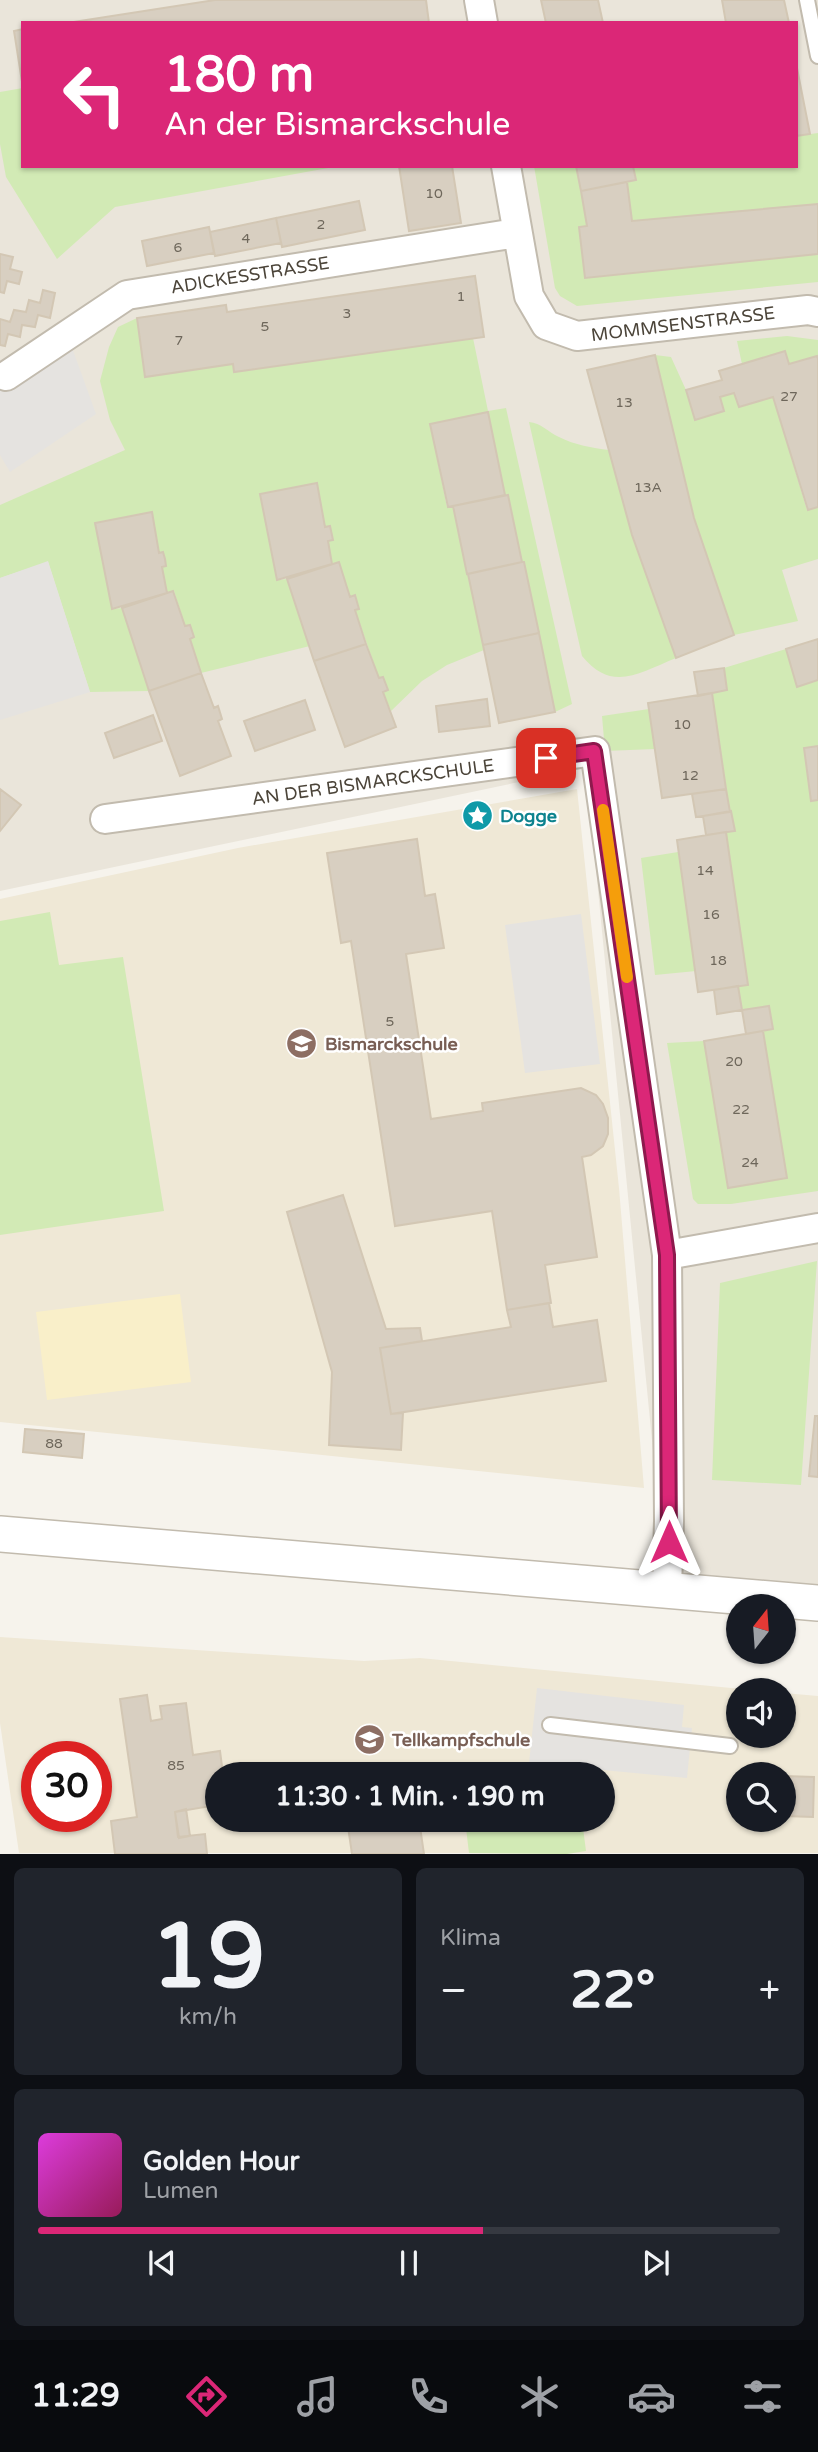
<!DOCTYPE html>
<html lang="de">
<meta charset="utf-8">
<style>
body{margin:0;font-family:"Varela Round",sans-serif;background:#20242c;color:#f1f3f6;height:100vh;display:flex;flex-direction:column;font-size:26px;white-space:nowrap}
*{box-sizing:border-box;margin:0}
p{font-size:23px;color:#9ea1a6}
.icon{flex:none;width:38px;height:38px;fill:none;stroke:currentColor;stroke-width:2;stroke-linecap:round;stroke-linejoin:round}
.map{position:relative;height:1854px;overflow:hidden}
.side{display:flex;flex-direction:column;gap:14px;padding:14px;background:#0d0f14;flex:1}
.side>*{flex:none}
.top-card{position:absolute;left:21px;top:21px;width:777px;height:147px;border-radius:0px;box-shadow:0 2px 5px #0004;background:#db2777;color:#fff;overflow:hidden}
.needle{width:46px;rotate:17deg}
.controls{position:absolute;left:726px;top:1594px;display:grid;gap:14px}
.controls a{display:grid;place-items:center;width:70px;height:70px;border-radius:50%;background:#171b24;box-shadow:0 2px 5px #0004;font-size:35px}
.speed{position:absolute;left:21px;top:1741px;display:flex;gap:14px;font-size:35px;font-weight:700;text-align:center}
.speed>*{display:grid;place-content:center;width:91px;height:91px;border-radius:50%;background:#171b24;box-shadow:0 2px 5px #0004;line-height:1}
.speed .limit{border:10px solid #d22;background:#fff;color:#111}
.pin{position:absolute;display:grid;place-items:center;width:60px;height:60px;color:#fff;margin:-30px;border-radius:14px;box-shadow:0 4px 10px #0006}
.me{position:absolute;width:77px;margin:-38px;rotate:0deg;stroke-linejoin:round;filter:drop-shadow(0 0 5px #0008)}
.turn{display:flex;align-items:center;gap:24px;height:147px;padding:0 28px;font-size:32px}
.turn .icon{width:91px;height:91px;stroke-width:2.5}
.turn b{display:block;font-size:49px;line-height:60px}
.big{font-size:52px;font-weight:700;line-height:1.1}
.side .widget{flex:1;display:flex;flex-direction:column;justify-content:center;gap:10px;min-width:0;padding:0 24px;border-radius:10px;background:#20242c}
.side .dial{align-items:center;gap:0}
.dial b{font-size:91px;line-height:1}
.song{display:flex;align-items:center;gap:21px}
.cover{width:84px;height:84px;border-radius:10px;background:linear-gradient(135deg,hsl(300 70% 55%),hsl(330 70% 35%))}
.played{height:7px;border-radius:4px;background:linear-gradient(90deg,#db2777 60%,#363941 60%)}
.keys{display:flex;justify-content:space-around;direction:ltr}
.heat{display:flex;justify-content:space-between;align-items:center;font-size:38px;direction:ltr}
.side .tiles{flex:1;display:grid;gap:14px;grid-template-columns:1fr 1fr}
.widget:last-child{grid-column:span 2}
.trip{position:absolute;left:205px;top:1762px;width:410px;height:70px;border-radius:35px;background:#171b24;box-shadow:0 2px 5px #0004;font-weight:700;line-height:70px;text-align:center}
.tab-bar{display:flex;height:112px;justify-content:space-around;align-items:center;background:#090b0e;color:#9ea1a6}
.tab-bar .icon{width:49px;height:49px}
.tab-bar .selected{color:#db2777}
.tab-bar b{font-size:32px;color:#f1f3f6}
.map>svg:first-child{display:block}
.residential{fill:#eae5da;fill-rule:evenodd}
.education{fill:#efe8d6;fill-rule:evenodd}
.green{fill:#d2eab5}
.sand{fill:#f9efc9}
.parking{fill:#e5e3e0}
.building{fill:#d8cfc1;stroke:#d3c7b4;stroke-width:2}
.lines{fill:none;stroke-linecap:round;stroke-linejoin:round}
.service-casing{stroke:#c2bbae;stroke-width:18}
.minor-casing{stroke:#c2bbae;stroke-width:32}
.tertiary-casing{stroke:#c2bbae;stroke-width:38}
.service{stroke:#fff;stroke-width:14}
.minor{stroke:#fff;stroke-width:28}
.tertiary{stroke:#fff;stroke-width:35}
.route-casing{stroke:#8e194d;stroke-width:18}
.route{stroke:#db2777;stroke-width:12}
.slow{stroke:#f59e0b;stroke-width:12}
.labels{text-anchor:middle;stroke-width:5;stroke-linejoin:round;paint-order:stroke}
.number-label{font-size:14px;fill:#6e675b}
.street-label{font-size:18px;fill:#4b4439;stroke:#fff}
.culture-label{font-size:18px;font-weight:bold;fill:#0d838f;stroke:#fff;text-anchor:start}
.education-label{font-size:18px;font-weight:bold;fill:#785e54;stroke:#fff;text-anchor:start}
</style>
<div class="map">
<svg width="818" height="1854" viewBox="0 0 818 1854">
<rect width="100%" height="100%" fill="#f6f3ec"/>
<path class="residential" d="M 0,0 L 818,0 L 818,1593 L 665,1573 L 586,768 L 0,891 ZM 23,23 L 796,23 L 796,166 L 23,166 Z"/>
<path class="education" d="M 577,789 L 619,1188 L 644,1488 L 0,1422 L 0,899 L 238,848 Z
M 0,1637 L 364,1661 L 420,1658 L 752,1690 L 738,1690 L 738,1736 L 784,1736 L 784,1693 L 818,1696 L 818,1853 L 19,1853 L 0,1723 ZM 37,1757 L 96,1757 L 96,1816 L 37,1816 ZM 217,1774 L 602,1774 L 602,1820 L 217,1820 ZM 738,1774 L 784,1774 L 784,1820 L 738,1820 Z"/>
<path class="green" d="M 23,88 L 23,166 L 339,166 L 115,207 L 57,259 L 6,177 L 0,144 L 0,92 Z
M 818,133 L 818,204 L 632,221 L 627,182 L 633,166 L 796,166 L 796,136 Z
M 534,166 L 576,166 L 587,226 L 579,228 L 585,278 L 818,254 L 818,282 L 577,306 L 560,296 L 555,288 Z
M 137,318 L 146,377 L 233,364 L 235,372 L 473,338 L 488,411 L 506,408 L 572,704 L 555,712 L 524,562 L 522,562 L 508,495 L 505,495 L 488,412 L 430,424 L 447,507 L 453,506 L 484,650 L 447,665 L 422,681 L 391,711 L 383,692 L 387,690 L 383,678 L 379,678 L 355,610 L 359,608 L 355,596 L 350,597 L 339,562 L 332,564 L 328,541 L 333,539 L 330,527 L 325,527 L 317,483 L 260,494 L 277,580 L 287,579 L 310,646 L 201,673 L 190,639 L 190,625 L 185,626 L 174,591 L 167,593 L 162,567 L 165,559 L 163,553 L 159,553 L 152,513 L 96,523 L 112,609 L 122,608 L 149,691 L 90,692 L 48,562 L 0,578 L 0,505 L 125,450 L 110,420 L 100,381 L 109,347 L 118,327 Z
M 787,336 L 818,340 L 818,359 L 817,356 L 789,364 L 785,351 L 742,364 L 737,341 Z
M 655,355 L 671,357 L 686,390 L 720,397 L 734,393 L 739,407 L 773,397 L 807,510 L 818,507 L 818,559 L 782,570 L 798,621 L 734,635 L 694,518 Z
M 529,422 C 541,423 548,432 559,437 C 575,445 592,448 609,450 L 676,658 C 639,673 612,693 582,656 Z
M 786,649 L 797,686 L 818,680 L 818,1191 L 731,1204 L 698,1204 L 693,1199 L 667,1043 L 704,1041 L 728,1188 L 787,1178 L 763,1031 L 769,1006 L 742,1010 L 738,986 L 748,984 L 726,832 L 735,830 L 731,812 L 730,812 L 712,693 L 727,690 L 724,668 Z
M 649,709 L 655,749 L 605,751 L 602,716 Z
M 678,852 L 696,971 L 655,975 L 641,858 Z
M 50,912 L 59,965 L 123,957 L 164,1211 L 0,1235 L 0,921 Z
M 817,1261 L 801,1485 L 712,1480 L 720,1283 Z
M 465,1820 L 582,1820 L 586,1851 L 567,1854 L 469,1853 Z"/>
<path class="sand" d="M 180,1294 L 191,1382 L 47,1400 L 36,1312 Z"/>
<path class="parking" d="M 62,320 L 96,414 L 10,472 L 0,455 L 0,363 Z
M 48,561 L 90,692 L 0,720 L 0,578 Z
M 581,914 L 600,1064 L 525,1073 L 505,925 Z
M 537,1688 L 684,1705 L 682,1727 L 692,1728 L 687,1778 L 529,1763 Z"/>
<path class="building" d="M 215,0 L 426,0 L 429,23 L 67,23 Z
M 541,0 L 598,0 L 603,23 L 546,23 Z
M 722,0 L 784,0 L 789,23 L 726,23 Z
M 23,29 L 23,88 L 14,31 Z
M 796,63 L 810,134 L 796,136 Z
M 399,166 L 452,166 L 461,223 L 409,231 Z
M 576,166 L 633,166 L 636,180 L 581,191 Z
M 627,182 L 632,221 L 818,204 L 818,254 L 585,278 L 579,227 L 587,226 L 581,191 Z
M 359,201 L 365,230 L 282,247 L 276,218 Z
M 276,218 L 281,243 L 215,256 L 210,232 Z
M 209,227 L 214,253 L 147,266 L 142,241 Z
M 0,254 L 13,257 L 10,269 L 22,272 L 19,284 L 7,281 L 4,293 L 0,292 Z
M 475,276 L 484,337 L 234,372 L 233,364 L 145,377 L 137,318 L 226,305 L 227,312 Z
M 43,290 L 55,293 L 50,318 L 38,315 L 35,327 L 22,325 L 20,337 L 8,334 L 5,346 L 0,345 L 0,319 L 10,322 L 14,310 L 26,312 L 29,300 L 40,303 Z
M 785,351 L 789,364 L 817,356 L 818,359 L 818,507 L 808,510 L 773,397 L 739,407 L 734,393 L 720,397 L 724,411 L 695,420 L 686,390 L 722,380 L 719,371 Z
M 655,355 L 694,518 L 734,635 L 676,658 L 632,535 L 587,370 Z
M 488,412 L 505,495 L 448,507 L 430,424 Z
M 317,483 L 325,527 L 330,526 L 333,540 L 328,541 L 332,564 L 277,580 L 260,494 Z
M 508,495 L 522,562 L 467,574 L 453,506 Z
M 152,512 L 159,553 L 163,552 L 165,559 L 166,566 L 162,567 L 167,593 L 112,609 L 95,523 Z
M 339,562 L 350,597 L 355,595 L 359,609 L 355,610 L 366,644 L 314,661 L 287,579 Z
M 522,562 L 524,562 L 539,633 L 483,645 L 468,574 Z
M 173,591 L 185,626 L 190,625 L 194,637 L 190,639 L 201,673 L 149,691 L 122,608 Z
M 539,633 L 555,712 L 499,723 L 483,645 Z
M 818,639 L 818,680 L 797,687 L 786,649 Z
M 366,644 L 379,678 L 383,677 L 388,690 L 383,692 L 396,727 L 345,747 L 314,661 Z
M 724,668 L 727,690 L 698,696 L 694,672 Z
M 201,673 L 214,708 L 218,706 L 222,719 L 218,721 L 231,756 L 180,776 L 149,691 Z
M 712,693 L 726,789 L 662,798 L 648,703 Z
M 487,699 L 490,726 L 439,732 L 436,706 Z
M 305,700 L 315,730 L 255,751 L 244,721 Z
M 153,715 L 162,741 L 114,758 L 105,733 Z
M 818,746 L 818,800 L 811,801 L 804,748 Z
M 0,789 L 21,805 L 0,831 Z
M 726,789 L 730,812 L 696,817 L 692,794 Z
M 731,811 L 735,831 L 706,835 L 703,816 Z
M 726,832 L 748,985 L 698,992 L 677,840 Z
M 417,839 L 425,896 L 435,894 L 444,948 L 406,954 L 431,1119 L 483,1111 L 482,1103 L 581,1088 L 596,1095 L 603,1104 L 608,1118 L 608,1134 L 603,1146 L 591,1155 L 582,1157 L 597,1257 L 545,1265 L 551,1303 L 507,1310 L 492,1211 L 395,1226 L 351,941 L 341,943 L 327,853 Z
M 738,986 L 742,1010 L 717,1014 L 714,990 Z
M 769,1006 L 773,1029 L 746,1034 L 742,1010 Z
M 763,1031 L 787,1178 L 728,1188 L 704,1041 Z
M 343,1195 L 386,1329 L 420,1328 L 422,1341 L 380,1348 L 391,1414 L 403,1413 L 401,1450 L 329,1445 L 332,1372 L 287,1212 Z
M 549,1303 L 553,1327 L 597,1320 L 606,1381 L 391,1414 L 380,1348 L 511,1327 L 507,1310 Z
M 815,1416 L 818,1416 L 818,1477 L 809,1476 Z
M 25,1429 L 84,1434 L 82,1458 L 23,1452 Z
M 147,1695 L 151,1721 L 162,1719 L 160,1706 L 186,1703 L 193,1755 L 220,1751 L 223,1774 L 217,1774 L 217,1805 L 175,1812 L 178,1837 L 205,1834 L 207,1854 L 115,1854 L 111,1821 L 137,1817 L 120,1699 Z
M 784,1776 L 814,1777 L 813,1817 L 784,1816 Z
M 186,1809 L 190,1836 L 179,1838 L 175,1812 Z
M 347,1820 L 419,1820 L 424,1854 L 352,1854 Z"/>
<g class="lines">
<defs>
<path id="service" d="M 807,0 L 818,56
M 550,1725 L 730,1746"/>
<path id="minor" d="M 479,0 L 483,23
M 506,166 L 529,296 L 546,325 L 577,336 L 808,310 L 818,312
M 6,376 L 127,295 L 516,233
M 105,819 L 595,751 L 667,1255 L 669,1521 L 667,1590
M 667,1255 L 818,1228"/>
<path id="tertiary" d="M 0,1534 L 818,1603"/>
</defs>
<use href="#service" class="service-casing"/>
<use href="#minor" class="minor-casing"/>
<use href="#tertiary" class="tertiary-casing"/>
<use href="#service" class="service"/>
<use href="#minor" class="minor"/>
<use href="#tertiary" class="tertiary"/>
</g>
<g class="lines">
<defs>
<path id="route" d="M 546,758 L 594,751 L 667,1255 L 669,1542"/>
</defs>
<use href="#route" class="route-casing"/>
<use href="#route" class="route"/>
<path class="slow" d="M 603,810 L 627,977"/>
</g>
<defs>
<symbol id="sight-disc" viewBox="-11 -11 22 22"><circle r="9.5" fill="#0f9aa8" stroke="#fff"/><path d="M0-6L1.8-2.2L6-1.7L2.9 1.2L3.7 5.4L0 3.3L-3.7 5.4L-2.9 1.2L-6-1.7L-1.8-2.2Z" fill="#fff"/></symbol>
<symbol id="school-disc" viewBox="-11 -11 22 22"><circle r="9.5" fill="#8d6e63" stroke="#fff"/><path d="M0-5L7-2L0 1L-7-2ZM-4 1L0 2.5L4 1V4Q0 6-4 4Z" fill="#fff"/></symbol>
</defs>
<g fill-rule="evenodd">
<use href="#sight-disc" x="460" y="798" width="35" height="35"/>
<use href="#school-disc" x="284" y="1026" width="35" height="35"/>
<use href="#school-disc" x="352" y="1722" width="35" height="35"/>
</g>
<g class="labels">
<g class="number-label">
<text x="434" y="198">10</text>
<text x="321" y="229">2</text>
<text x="246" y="243">4</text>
<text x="178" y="252">6</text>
<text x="461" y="301">1</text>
<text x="347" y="318">3</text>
<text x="265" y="331">5</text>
<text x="179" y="345">7</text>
<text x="789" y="401">27</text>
<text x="624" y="407">13</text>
<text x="648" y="492">13A</text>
<text x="682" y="729">10</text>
<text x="690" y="780">12</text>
<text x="705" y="875">14</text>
<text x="711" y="919">16</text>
<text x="718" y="965">18</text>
<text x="390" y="1026">5</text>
<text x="734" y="1066">20</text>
<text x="741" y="1114">22</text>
<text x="750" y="1167">24</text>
<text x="54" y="1448">88</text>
<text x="176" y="1770">85</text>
</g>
<g class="street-label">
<text transform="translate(250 275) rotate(-9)" y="6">ADICKESSTRASSE</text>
<text transform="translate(683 324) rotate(-7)" y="6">MOMMSENSTRASSE</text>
<text transform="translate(373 782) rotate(-8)" y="6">AN DER BISMARCKSCHULE</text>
</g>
<g class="culture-label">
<text x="500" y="822">Dogge</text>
</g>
<g class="education-label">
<text x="325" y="1050">Bismarckschule</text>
<text x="392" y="1746">Tellkampfschule</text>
</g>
</g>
</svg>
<div class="controls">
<a><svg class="needle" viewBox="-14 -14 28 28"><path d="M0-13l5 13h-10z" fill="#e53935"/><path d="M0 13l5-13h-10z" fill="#9ea1a6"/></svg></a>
<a><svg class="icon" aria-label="sound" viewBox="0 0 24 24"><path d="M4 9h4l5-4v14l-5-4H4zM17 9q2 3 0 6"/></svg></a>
<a><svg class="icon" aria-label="search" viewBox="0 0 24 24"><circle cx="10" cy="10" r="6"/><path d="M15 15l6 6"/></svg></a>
</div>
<div class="speed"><div class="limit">30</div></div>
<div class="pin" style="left:546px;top:758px;background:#d93025"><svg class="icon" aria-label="arrive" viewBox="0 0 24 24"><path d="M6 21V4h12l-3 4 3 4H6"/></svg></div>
<svg class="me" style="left:669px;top:1542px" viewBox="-20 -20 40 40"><path d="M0-17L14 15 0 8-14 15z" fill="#db2777" stroke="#fff" stroke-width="4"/></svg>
<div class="trip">11:30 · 1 Min. · 190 m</div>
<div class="top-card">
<div class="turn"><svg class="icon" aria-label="left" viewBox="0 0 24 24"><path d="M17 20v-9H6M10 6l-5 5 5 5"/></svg><div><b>180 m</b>An der Bismarckschule</div></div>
</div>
</div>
<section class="side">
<div class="tiles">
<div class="widget dial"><b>19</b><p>km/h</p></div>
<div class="widget"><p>Klima</p>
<div class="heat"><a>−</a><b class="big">22°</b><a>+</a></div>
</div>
<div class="widget">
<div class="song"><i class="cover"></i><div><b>Golden Hour</b><p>Lumen</p></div></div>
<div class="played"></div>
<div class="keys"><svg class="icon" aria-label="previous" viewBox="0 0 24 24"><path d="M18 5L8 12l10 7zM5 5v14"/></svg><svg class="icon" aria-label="pause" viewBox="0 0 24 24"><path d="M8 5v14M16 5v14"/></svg><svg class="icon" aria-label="next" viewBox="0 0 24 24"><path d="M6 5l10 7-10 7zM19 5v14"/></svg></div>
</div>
</div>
</section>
<nav class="tab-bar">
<b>11:29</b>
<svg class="icon selected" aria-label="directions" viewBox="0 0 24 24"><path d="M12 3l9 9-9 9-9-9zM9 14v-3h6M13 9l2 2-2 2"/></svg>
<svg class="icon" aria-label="music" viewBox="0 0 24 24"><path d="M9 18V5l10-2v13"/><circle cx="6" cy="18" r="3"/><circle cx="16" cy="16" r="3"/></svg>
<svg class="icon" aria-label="phone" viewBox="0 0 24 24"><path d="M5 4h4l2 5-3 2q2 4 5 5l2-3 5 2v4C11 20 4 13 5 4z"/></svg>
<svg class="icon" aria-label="climate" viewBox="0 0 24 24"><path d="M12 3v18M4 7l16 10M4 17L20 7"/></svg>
<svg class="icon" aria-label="car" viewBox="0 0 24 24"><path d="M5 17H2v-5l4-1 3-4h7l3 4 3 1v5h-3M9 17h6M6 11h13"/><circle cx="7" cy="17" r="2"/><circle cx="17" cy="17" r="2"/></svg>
<svg class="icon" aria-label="filters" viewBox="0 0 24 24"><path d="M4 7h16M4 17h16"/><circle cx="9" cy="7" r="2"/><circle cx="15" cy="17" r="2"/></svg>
</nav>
